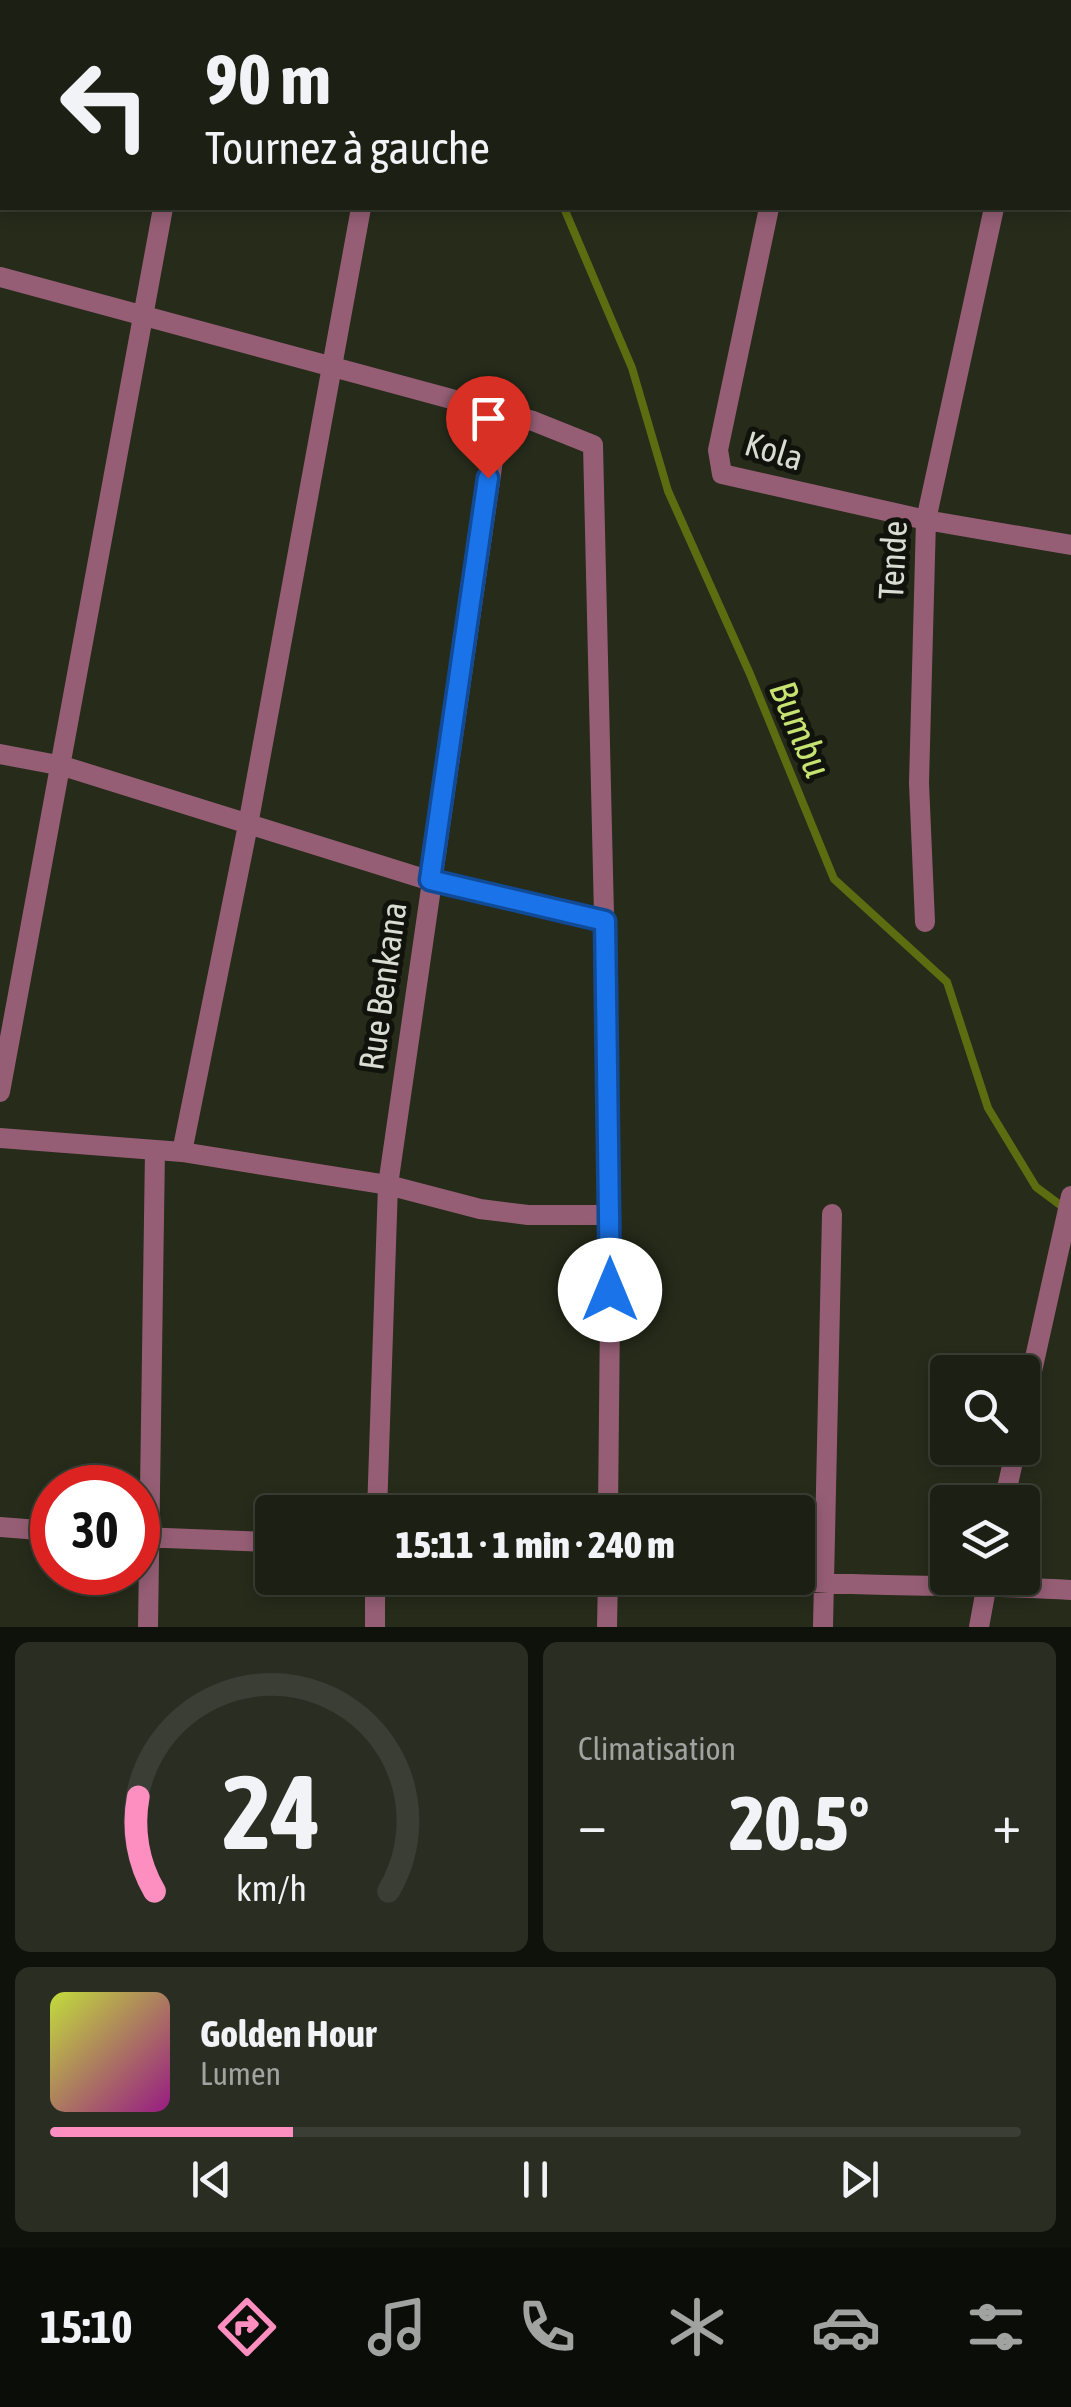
<!DOCTYPE html>
<html lang="fr">
<meta charset="utf-8">
<style>
body{margin:0;font-family:"Asap Condensed",sans-serif;background:#292d22;color:#f1f3f6;height:100vh;display:flex;flex-direction:column;font-size:38px;white-space:nowrap}
*{box-sizing:border-box;margin:0}
p{font-size:32px;color:#a0a3a0}
.icon{flex:none;width:55px;height:55px;fill:none;stroke:currentColor;stroke-width:2;stroke-linecap:round;stroke-linejoin:round}
.map{position:relative;height:1627px;overflow:hidden}
.details{display:flex;flex-direction:column;gap:15px;padding:15px;background:#0f120b;flex:1}
.details>*{flex:none}
.guide{position:absolute;left:0px;top:0px;width:1072px;height:210px;box-shadow:0 5px 15px #0003,0 0 0 2px #3a3e34;background:#1c2014;color:#f1f3f6;overflow:hidden}
.buttons{position:absolute;left:930px;top:1355px;display:grid;gap:20px}
.buttons a{display:grid;place-items:center;width:110px;height:110px;border-radius:10px;background:#1c2014;box-shadow:0 5px 15px #0003,0 0 0 2px #3a3e34;font-size:50px}
.speed{position:absolute;left:30px;top:1465px;display:flex;gap:20px;font-size:50px;font-weight:700;text-align:center}
.speed>*{display:grid;place-content:center;width:130px;height:130px;border-radius:50%;background:#1c2014;box-shadow:0 5px 15px #0003,0 0 0 2px #3a3e34;line-height:1}
.speed .limit{border:15px solid #d22;background:#fff;color:#111}
.pin{position:absolute;display:grid;place-items:center;width:85px;height:85px;color:#fff;margin:-102px -42px;border-radius:50% 50% 50% 0;rotate:-45deg;box-shadow:0 0 10px #0007}
.pin .icon{rotate:45deg}
.me{position:absolute;width:110px;margin:-55px;rotate:0deg;stroke-linejoin:round;filter:drop-shadow(0 0 8px #0008)}
.turn{display:flex;align-items:center;gap:35px;height:210px;padding:0 40px;font-size:45px}
.turn .icon{width:130px;height:130px;stroke-width:2.5}
.turn b{display:block;font-size:70px;line-height:85px}
.big{font-size:75px;font-weight:800;line-height:1.1}
.details .widget{flex:1;display:flex;flex-direction:column;justify-content:center;gap:15px;min-width:0;padding:0 35px;border-radius:15px;background:#292d22}
.details .dial{align-items:center;gap:0}
.dial svg{height:260px;overflow:visible;fill:none;stroke:#3a3e34;stroke-width:7;stroke-linecap:round;text-anchor:middle}
.dial text{fill:#f1f3f6;stroke:none}
.song{display:flex;align-items:center;gap:30px}
.cover{width:120px;height:120px;border-radius:15px;background:linear-gradient(135deg,hsl(70 70% 55%),hsl(310 70% 35%))}
.played{height:10px;border-radius:5px;background:linear-gradient(90deg,#fd8ec0 25%,#3a3e34 25%)}
.keys{display:flex;justify-content:space-around;direction:ltr}
.heat{display:flex;justify-content:space-between;align-items:center;font-size:55px;direction:ltr}
.details .tiles{flex:1;display:grid;gap:15px;grid-template-columns:1fr 1fr}
.widget:last-child{grid-column:span 2}
.trip{position:absolute;left:255px;top:1495px;width:560px;height:100px;border-radius:10px;background:#1c2014;box-shadow:0 5px 15px #0003,0 0 0 2px #3a3e34;font-weight:800;line-height:100px;text-align:center}
.tabs{display:flex;height:160px;justify-content:space-around;align-items:center;background:#0b0d08;color:#a0a3a0}
.tabs .icon{width:70px;height:70px}
.tabs .active{color:#fd8ec0}
.tabs b{font-size:45px;color:#f1f3f6}
.map>svg:first-child{display:block}
.lines{fill:none;stroke-linecap:round;stroke-linejoin:round}
.stream{stroke:#5b6d10;stroke-width:8}
.street{stroke:#955e75;stroke-width:20}
.route-casing{stroke:#114b97;stroke-width:25}
.route{stroke:#1a73e8;stroke-width:18}
.labels{text-anchor:middle;stroke-width:10;stroke-linejoin:round;paint-order:stroke}
.street-label{font-size:35px;fill:#d9dcd2;stroke:#10120b}
.water-label{font-size:38px;font-style:italic;fill:#c6e271;stroke:#10120b}
</style>
<div class="map">
<svg width="1071" height="1627" viewBox="0 0 1071 1627">
<rect width="100%" height="100%" fill="#262b1a"/>
<g class="lines">
<path class="stream" d="M 467,0 L 467,2
M 564,208 L 632,368 L 668,491 L 750,674 L 834,879 L 947,982 L 988,1108 L 1036,1187 L 1067,1210"/>
<path class="street" d="M 1029,0 L 1038,2
M 18,2 L 18,0
M 200,2 L 200,0
M 394,2 L 394,0
M 812,2 L 813,0
M 1070,9 L 1071,9
M 0,103 L 2,89
M 769,208 L 718,450 L 722,474 L 926,520 L 1071,545
M 0,277 L 533,421 L 593,445 L 611,1215 L 608,1512
M 0,754 L 63,766 L 431,881 L 605,921
M 925,922 L 919,783 L 926,520 L 994,208
M 0,1092 L 163,208
M 0,1138 L 182,1152 L 388,1185 L 480,1209 L 528,1215 L 611,1215
M 182,1152 L 248,825 L 361,208
M 1022,1416 L 1071,1196
M 1004,1502 L 1016,1448
M 377,1512 L 388,1185 L 500,412
M 0,1527 L 52,1531
M 140,1537 L 272,1542
M 766,1578 C 867,1589 969,1583 1071,1590
M 148,1627 L 155,1150
M 375,1627 L 375,1578
M 607,1627 L 608,1578
M 823,1627 L 832,1214
M 979,1627 L 988,1578"/>
</g>
<g class="lines">
<defs>
<path id="route" d="M 488,478 L 430,880 L 605,921 L 610,1290"/>
</defs>
<use href="#route" class="route-casing"/>
<use href="#route" class="route"/>
</g>
<g class="labels">
<g class="street-label">
<text transform="translate(774 451) rotate(17)" y="12">Kola</text>
<text transform="translate(893 560) rotate(-87)" y="12">Tende</text>
<text transform="translate(383 986) rotate(-82)" y="12">Rue Benkana</text>
</g>
<g class="water-label">
<text transform="translate(800 729) rotate(67)" y="13">Bumbu</text>
</g>
</g>
</svg>
<div class="buttons">
<a><svg class="icon" aria-label="search" viewBox="0 0 24 24"><circle cx="10" cy="10" r="6"/><path d="M15 15l6 6"/></svg></a>
<a><svg class="icon" aria-label="layers" viewBox="0 0 24 24"><path d="M12 4l9 5-9 5-9-5zM3 14l9 5 9-5"/></svg></a>
</div>
<div class="speed"><div class="limit">30</div></div>
<div class="pin" style="left:488px;top:478px;background:#d93025"><svg class="icon" aria-label="arrive" viewBox="0 0 24 24"><path d="M6 21V4h12l-3 4 3 4H6"/></svg></div>
<svg class="me" style="left:610px;top:1290px" viewBox="-20 -20 40 40"><circle r="19" fill="#fff"/><path d="M0-13L10 11 0 6-10 11z" fill="#1a73e8"/></svg>
<div class="trip">15:11 · 1 min · 240 m</div>
<div class="guide">
<div class="turn"><svg class="icon" aria-label="left" viewBox="0 0 24 24"><path d="M17 20v-9H6M10 6l-5 5 5 5"/></svg><div><b>90 m</b>Tournez à gauche</div></div>
</div>
</div>
<section class="details">
<div class="tiles">
<div class="widget dial"><svg viewBox="0 0 100 80">
<path d="M14 69A42 42 0 1 1 86 69"/>
<path d="M14 69A42 42 0 0 1 9 40" stroke="#fd8ec0"/>
<text x="50" y="56" font-size="32" font-weight="700">24</text>
<text x="50" y="72" font-size="11">km/h</text>
</svg></div>
<div class="widget"><p>Climatisation</p>
<div class="heat"><a>−</a><b class="big">20.5°</b><a>+</a></div>
</div>
<div class="widget">
<div class="song"><i class="cover"></i><div><b>Golden Hour</b><p>Lumen</p></div></div>
<div class="played"></div>
<div class="keys"><svg class="icon" aria-label="previous" viewBox="0 0 24 24"><path d="M18 5L8 12l10 7zM5 5v14"/></svg><svg class="icon" aria-label="pause" viewBox="0 0 24 24"><path d="M8 5v14M16 5v14"/></svg><svg class="icon" aria-label="next" viewBox="0 0 24 24"><path d="M6 5l10 7-10 7zM19 5v14"/></svg></div>
</div>
</div>
</section>
<nav class="tabs">
<b>15:10</b>
<svg class="icon active" aria-label="directions" viewBox="0 0 24 24"><path d="M12 3l9 9-9 9-9-9zM9 14v-3h6M13 9l2 2-2 2"/></svg>
<svg class="icon" aria-label="music" viewBox="0 0 24 24"><path d="M9 18V5l10-2v13"/><circle cx="6" cy="18" r="3"/><circle cx="16" cy="16" r="3"/></svg>
<svg class="icon" aria-label="phone" viewBox="0 0 24 24"><path d="M5 4h4l2 5-3 2q2 4 5 5l2-3 5 2v4C11 20 4 13 5 4z"/></svg>
<svg class="icon" aria-label="climate" viewBox="0 0 24 24"><path d="M12 3v18M4 7l16 10M4 17L20 7"/></svg>
<svg class="icon" aria-label="car" viewBox="0 0 24 24"><path d="M5 17H2v-5l4-1 3-4h7l3 4 3 1v5h-3M9 17h6M6 11h13"/><circle cx="7" cy="17" r="2"/><circle cx="17" cy="17" r="2"/></svg>
<svg class="icon" aria-label="filters" viewBox="0 0 24 24"><path d="M4 7h16M4 17h16"/><circle cx="9" cy="7" r="2"/><circle cx="15" cy="17" r="2"/></svg>
</nav>
